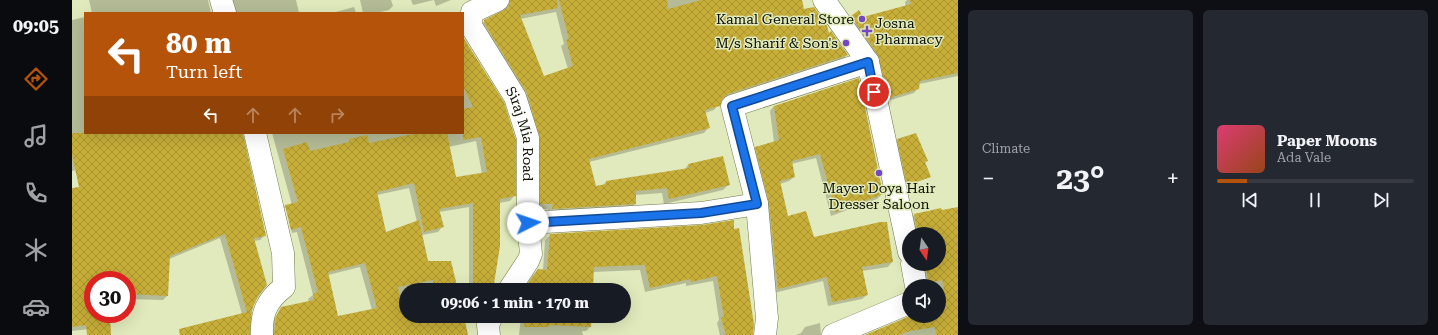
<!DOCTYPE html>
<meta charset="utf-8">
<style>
body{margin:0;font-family:"Roboto Serif",serif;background:#242831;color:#f1f3f6;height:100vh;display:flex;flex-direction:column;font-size:15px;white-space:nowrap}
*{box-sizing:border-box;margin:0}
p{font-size:13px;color:#9ea1a6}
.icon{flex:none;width:22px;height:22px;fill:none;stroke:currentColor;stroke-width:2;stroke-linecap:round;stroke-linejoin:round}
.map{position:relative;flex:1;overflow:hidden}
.side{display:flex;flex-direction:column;gap:10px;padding:10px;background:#0d0f14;width:480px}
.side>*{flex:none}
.banner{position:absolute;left:12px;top:12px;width:380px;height:122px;border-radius:0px;box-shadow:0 4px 16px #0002;background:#b45309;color:#fff;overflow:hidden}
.needle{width:26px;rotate:167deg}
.controls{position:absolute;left:830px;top:227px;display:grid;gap:8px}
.controls a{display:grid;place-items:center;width:44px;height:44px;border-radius:50%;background:#171b24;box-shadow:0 4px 16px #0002;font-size:20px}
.speed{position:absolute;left:12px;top:271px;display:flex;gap:8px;font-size:20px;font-weight:700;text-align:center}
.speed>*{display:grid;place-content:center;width:52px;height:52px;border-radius:50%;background:#171b24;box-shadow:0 4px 16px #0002;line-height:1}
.speed .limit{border:6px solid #d22;background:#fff;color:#111}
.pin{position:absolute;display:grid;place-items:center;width:34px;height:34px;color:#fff;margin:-17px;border:2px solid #fff;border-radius:50%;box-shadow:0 1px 4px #0007}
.me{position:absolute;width:44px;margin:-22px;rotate:86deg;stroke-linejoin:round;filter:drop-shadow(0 0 3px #0008)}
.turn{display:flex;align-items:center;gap:14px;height:84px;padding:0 16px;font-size:18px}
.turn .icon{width:52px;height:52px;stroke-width:2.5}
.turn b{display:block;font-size:28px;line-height:34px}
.lanes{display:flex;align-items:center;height:38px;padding:0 16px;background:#0003;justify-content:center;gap:20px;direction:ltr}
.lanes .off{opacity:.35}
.big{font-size:30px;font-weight:700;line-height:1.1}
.side .card{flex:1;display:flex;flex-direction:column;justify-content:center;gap:6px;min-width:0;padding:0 14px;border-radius:6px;background:#242831}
.song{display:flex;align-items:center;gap:12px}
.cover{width:48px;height:48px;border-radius:6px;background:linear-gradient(135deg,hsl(340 70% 55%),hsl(20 70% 35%))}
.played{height:4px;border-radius:2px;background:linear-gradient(90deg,#b45309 15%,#363941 15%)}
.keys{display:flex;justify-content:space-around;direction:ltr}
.heat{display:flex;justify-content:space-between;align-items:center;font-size:22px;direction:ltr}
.side .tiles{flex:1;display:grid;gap:10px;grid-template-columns:repeat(2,1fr)}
.trip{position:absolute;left:327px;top:283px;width:232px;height:40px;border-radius:20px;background:#171b24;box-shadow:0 4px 16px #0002;font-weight:700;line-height:40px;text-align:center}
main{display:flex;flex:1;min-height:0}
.tab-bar{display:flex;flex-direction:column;width:72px;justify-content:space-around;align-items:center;background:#090b0e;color:#9ea1a6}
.tab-bar .icon{width:28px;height:28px}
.tab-bar .active{color:#b45309}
.tab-bar b{font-size:18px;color:#f1f3f6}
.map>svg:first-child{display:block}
.shadow{fill:#0003;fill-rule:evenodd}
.building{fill:url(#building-cross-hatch);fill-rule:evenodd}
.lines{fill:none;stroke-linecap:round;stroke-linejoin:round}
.minor-casing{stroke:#71794f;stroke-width:23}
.minor{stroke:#fff;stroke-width:22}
.route-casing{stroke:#114b97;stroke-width:10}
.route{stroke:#1a73e8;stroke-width:7}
.poi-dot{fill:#7448c1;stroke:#e1eabc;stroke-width:1.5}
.labels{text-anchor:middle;stroke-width:3;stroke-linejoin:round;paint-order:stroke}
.poi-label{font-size:14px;fill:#0f1203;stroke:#e1eabc;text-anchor:end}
.street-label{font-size:14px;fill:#0f1203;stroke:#e1eabc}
</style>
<main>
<nav class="tab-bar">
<b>09:05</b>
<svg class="icon active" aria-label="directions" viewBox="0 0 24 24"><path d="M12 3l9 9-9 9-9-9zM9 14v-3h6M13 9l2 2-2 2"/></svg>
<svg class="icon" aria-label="music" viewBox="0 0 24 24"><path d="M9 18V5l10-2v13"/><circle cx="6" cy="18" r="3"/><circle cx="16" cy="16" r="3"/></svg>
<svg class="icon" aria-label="phone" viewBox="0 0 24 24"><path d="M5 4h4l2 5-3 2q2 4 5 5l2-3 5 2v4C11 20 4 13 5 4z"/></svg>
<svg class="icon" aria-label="climate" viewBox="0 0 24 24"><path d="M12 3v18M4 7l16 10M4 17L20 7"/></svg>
<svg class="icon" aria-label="car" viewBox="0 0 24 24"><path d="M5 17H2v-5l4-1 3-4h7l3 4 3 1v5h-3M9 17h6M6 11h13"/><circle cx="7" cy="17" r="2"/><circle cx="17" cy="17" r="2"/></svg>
</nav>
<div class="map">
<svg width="886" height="335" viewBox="0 0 886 335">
<defs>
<pattern id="building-cross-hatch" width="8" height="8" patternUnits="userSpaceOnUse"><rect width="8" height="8" fill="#c7ae39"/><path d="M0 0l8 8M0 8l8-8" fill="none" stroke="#aa9531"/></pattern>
</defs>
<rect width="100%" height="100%" fill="#e1eabc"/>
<path class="shadow" d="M 17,0 L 136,0 L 139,13 L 20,13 Z
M 156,0 L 224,0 L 227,13 L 160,13 Z
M 288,0 L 319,0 L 321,6 L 317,10 L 304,13 L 291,13 Z
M 339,0 L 379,0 L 364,6 L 362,0 L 341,5 Z
M 432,0 L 729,0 L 731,10 L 775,55 L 770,60 L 650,99 L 642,110 L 633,113 L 637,127 L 632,133 L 517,162 L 523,187 L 531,185 L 534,182 L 612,170 L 616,165 L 656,185 L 651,190 L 592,204 L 590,193 L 563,195 L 563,204 L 557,209 L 475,214 L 476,209 L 464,209 L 464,143 L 407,26 L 413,21 L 432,11 ZM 484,12 L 492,44 L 489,46 L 496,69 L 471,77 L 448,19 Z
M 835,0 L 886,0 L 886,76 L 847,84 L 846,88 L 842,93 L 812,102 L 775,21 L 786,12 L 791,18 L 834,7 L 833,2 Z
M 282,7 L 284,13 L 260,13 Z
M 13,17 L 13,133 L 152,133 L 193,235 L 188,240 L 182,241 L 194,285 L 182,303 L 176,327 L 178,335 L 107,335 L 112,329 L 170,314 L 148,238 L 97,259 L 95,296 L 91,300 L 55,299 L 55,280 L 21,280 L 21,314 L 37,314 L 33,327 L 0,331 L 0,197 L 40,162 L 0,171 L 0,20 Z
M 391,37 L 442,196 L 438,201 L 427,203 L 420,290 L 397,290 L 397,207 L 367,212 L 370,227 L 366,232 L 350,235 L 356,262 L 385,290 L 334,290 L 334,316 L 390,316 L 394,335 L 198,335 L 200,323 L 209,308 L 237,302 L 236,299 L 241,295 L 225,232 L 220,233 L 214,208 L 212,208 L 218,233 L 214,234 L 208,211 L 213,206 L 220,205 L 200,133 L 391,133 ZM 404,141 L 410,174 L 383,178 L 376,147 ZM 337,188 L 345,222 L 313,233 L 305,195 ZM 288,267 L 300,310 L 265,317 L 256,275 Z
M 702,106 L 810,194 L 805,199 L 759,216 L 744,158 L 719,164 L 722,177 L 717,181 L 708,184 L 715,217 L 741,239 L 814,222 L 820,262 L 816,267 L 790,271 L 795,295 L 790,299 L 756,306 L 751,281 L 702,293 L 679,152 L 684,147 L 702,142 L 698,111 Z
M 826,140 L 855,160 L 853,162 L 858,176 L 855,178 L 833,187 L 824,142 Z
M 886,208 L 886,335 L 796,335 L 841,316 L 867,316 L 867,286 L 865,284 L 852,286 L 847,264 L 867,264 L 867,234 L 841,234 L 838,220 L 842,215 L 868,209 L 869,212 Z
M 630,226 L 676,335 L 648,335 L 645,323 L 647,320 L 641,281 L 614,286 L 614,283 L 573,292 L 568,270 L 521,272 L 520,290 L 451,290 L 461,275 L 466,270 L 471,270 L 473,240 L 478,235 Z
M 449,316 L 519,316 L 518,327 L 514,331 L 510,331 L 511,335 L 447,335 Z
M 748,323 L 749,335 L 724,335 L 729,333 L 733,327 Z"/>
<path class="building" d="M 438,0 L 485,0 L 486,8 L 448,15 L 472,76 L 501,66 L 494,40 L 497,39 L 487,0 L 595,0 L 596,9 L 629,0 L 730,0 L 732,9 L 742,7 L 755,26 L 757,33 L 759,31 L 776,55 L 656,94 L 651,98 L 648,106 L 633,110 L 638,128 L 517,159 L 524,186 L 534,184 L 534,181 L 617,168 L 616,164 L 651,156 L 658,185 L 597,199 L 595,188 L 564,191 L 564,204 L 480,209 L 481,204 L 468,204 L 468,138 L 455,93 L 412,23 L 412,20 L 436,8 Z
M 838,0 L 886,0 L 886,73 L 848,81 L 847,89 L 817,98 L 806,55 L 779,16 L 787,10 L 791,17 L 839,4 Z
M 391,37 L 432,102 L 444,140 L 444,196 L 428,199 L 428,246 L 421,290 L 401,290 L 401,203 L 367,209 L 372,227 L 352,232 L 342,183 L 305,192 L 314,232 L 347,220 L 356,261 L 379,261 L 386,290 L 361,290 L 361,280 L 326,287 L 331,316 L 392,316 L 396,335 L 202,335 L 204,317 L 209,307 L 242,300 L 241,294 L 246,292 L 229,227 L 219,230 L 213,205 L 226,202 L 211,149 L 235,142 L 238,151 L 277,142 L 277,139 L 295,135 L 297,143 L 346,133 L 375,133 L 384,177 L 415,172 L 409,137 L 391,140 L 391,109 L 401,107 L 391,86 ZM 293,263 L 305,308 L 266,316 L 256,272 Z
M 787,78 L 811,194 L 764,212 L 748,154 L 720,161 L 723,177 L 708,181 L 716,216 L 734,211 L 742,237 L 808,222 L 815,222 L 821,262 L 790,267 L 796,295 L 760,302 L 755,277 L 706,289 L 697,203 L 683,147 L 707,140 L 702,106 Z
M 0,133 L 171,133 L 194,236 L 182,238 L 195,285 L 186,296 L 180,309 L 178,335 L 108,335 L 107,329 L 175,312 L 153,234 L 98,256 L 96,296 L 55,294 L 55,280 L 21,280 L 21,314 L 38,314 L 39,335 L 15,335 L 14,325 L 0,327 L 0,188 L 7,187 L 0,155 Z
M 844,133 L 856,161 L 853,162 L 859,177 L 835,185 L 825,139 Z
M 886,207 L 886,335 L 864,335 L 863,327 L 838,331 L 827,335 L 793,335 L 838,316 L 867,316 L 867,291 L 872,289 L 870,280 L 857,283 L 853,266 L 867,264 L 867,234 L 846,234 L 842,214 L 869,208 L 870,210 Z
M 662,220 L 662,229 L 667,228 L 682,324 L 681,335 L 654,335 L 649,317 L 652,317 L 645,276 L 619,282 L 618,279 L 578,288 L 573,265 L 522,267 L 521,290 L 455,290 L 455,285 L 466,269 L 475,270 L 478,234 L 630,225 Z
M 453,316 L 520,316 L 519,327 L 477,325 L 477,327 L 452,327 Z"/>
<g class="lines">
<defs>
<g id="minor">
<path d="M 149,0 L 153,13"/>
<path id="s1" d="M 426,0 L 400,12 L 399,26 L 443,97 L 456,138 L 456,223 L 459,254 L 456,261 L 437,290"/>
<path d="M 796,62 L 837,252"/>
<path d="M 183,133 L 211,253 L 212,287 C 195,300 189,313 190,335"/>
<path d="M 456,223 L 629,213 L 685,204"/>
<path d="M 840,264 L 844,286"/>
<path d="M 417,335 L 416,325 L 420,316"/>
<path d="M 693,335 L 695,318 L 685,204 L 660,106 L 796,62 L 752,0"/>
<path d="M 761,335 L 837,303"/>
</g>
</defs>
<use href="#minor" class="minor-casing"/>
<use href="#minor" class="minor"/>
</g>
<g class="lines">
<defs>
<path id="route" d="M 456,223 L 629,213 L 685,204 L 660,106 L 796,62 L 802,92"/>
</defs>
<use href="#route" class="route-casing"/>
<use href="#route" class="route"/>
</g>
<g class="poi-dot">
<circle cx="790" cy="19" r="4"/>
<path d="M793 25h4v4h4v4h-4v4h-4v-4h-4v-4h4z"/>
<circle cx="774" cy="43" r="4"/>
<circle cx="807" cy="173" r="4"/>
</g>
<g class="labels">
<g class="poi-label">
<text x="782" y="24">Kamal General Store</text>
<text x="803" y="28" text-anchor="start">Josna<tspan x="803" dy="16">Pharmacy</tspan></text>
<text x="766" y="48">M/s Sharif &amp; Son's</text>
<text x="807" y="193" text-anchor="middle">Mayer Doya Hair<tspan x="807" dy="16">Dresser Saloon</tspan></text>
</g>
<g class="street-label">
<text dy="5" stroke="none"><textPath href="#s1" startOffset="164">Siraj Mia Road</textPath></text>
</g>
</g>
</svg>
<div class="controls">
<a><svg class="needle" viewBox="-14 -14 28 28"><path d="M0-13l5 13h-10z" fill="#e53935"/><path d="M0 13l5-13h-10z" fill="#9ea1a6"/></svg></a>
<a><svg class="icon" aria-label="sound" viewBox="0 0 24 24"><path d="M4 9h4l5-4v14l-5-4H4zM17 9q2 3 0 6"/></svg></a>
</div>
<div class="speed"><div class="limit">30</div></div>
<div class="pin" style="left:802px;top:92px;background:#d93025"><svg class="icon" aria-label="arrive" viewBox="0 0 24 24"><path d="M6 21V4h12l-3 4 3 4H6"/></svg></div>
<svg class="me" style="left:456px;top:223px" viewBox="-20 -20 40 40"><circle r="19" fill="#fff"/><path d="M0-13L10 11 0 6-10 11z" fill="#1a73e8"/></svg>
<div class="trip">09:06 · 1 min · 170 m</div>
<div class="banner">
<div class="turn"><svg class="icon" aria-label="left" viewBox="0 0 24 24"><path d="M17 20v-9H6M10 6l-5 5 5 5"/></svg><div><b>80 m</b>Turn left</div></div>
<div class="lanes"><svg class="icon" aria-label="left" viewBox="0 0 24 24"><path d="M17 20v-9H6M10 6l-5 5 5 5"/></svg><svg class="icon off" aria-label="ahead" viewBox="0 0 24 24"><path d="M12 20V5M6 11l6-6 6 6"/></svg><svg class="icon off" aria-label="ahead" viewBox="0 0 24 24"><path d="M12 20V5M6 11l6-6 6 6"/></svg><svg class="icon off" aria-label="right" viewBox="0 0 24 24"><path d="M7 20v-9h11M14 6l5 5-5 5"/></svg></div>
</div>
</div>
<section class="side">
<div class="tiles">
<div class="card"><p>Climate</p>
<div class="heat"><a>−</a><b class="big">23°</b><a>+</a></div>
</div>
<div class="card">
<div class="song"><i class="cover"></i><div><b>Paper Moons</b><p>Ada Vale</p></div></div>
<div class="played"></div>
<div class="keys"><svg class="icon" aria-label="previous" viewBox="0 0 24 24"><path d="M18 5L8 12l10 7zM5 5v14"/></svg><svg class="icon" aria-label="pause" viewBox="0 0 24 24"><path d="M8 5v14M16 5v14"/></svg><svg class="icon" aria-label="next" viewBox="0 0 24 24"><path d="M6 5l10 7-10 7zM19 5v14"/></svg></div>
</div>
</div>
</section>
</main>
